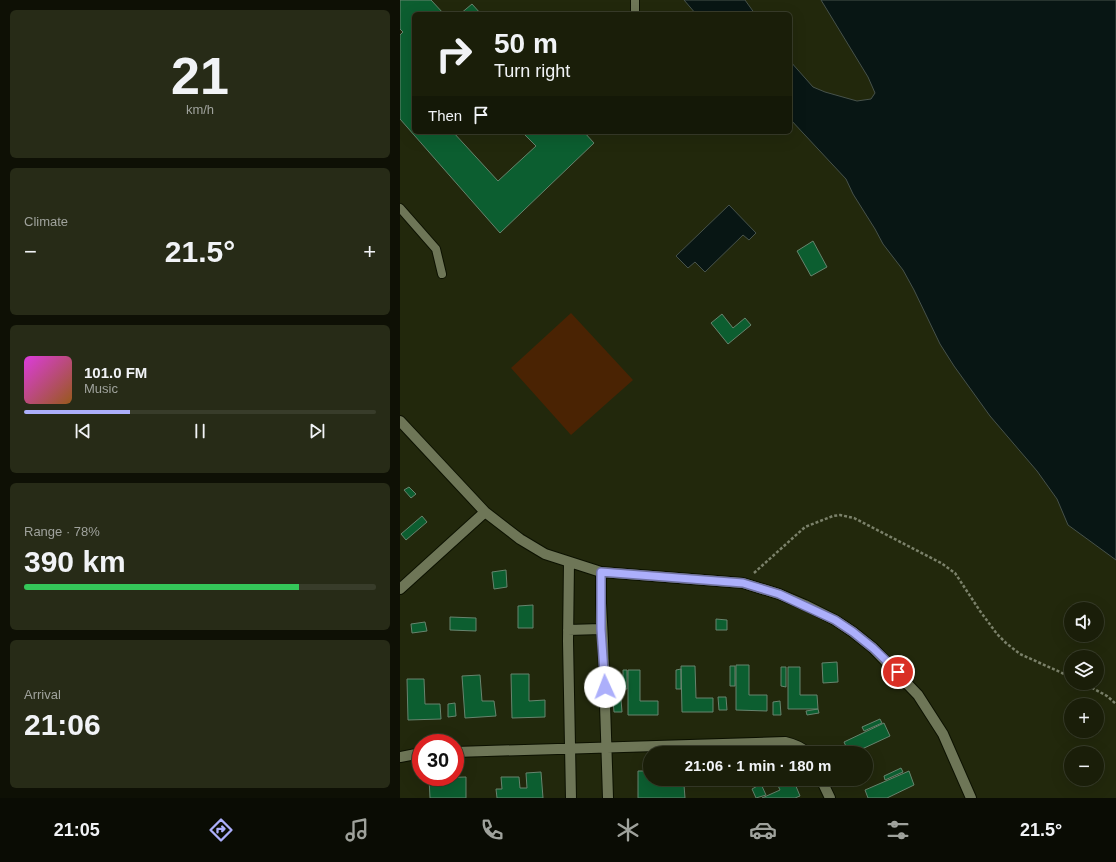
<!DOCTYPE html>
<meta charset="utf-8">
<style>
body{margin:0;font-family:Arial,sans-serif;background:#272b17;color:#f1f3f6;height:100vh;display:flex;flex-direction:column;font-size:15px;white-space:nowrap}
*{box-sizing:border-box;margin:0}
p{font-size:13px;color:#9fa29c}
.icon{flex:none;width:22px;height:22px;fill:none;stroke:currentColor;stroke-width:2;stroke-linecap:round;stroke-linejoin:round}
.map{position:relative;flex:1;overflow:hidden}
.sheet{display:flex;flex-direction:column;gap:10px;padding:10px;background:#0e1005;width:400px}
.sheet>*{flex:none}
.top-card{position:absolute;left:12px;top:12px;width:380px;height:122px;border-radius:6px;box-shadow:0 4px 16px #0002,0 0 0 1px #383c2a;background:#1a1e09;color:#f1f3f6;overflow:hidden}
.fabs{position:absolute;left:664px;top:602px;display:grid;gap:8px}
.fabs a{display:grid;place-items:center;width:40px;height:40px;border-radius:50%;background:#1a1e09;box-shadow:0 4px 16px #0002,0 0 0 1px #383c2a;font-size:20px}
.speed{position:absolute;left:12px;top:734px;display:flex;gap:8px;font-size:20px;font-weight:700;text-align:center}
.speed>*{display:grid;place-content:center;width:52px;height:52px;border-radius:50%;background:#1a1e09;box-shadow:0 4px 16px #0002,0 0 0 1px #383c2a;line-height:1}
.speed .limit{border:6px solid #d22;background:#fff;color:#111}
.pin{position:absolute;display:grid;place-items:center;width:34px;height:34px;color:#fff;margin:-17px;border:2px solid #fff;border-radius:50%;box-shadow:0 1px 4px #0007}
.me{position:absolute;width:44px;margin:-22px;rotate:358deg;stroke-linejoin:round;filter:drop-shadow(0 0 3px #0008)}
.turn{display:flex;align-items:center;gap:14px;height:84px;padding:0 16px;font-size:18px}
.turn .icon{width:52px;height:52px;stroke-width:2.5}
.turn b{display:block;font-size:28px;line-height:34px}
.then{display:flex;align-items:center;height:38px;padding:0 16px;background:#0003;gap:8px;font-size:15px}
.big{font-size:30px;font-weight:800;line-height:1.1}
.sheet .card{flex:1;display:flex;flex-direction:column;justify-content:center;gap:6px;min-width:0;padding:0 14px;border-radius:6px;background:#272b17}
.sheet .dial{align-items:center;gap:0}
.dial b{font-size:52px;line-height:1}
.song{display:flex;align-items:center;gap:12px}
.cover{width:48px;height:48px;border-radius:6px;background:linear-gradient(135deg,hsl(300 70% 55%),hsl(30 70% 35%))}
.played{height:4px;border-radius:2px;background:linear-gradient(90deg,#acaffb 30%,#383c2a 30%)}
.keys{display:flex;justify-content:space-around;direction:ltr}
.heat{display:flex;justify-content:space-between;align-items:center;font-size:22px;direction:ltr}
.charge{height:6px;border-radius:3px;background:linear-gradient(90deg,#34c759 78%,#383c2a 0)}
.trip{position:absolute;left:243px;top:746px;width:230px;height:40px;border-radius:20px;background:#1a1e09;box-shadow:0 4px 16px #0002,0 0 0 1px #383c2a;font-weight:800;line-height:40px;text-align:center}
.tab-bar{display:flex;height:64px;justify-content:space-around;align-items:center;background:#0a0c04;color:#9fa29c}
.tab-bar .icon{width:28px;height:28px}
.tab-bar .on{color:#acaffb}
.tab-bar b{font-size:18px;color:#f1f3f6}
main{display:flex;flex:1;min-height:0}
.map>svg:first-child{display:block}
.green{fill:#4a2303}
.water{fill:#081614;stroke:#47524b}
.building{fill:#0c5e30;stroke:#67846e}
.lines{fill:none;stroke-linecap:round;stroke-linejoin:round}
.lane-casing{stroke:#0c1100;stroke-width:10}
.street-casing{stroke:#0c1100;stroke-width:12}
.path{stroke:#7b816a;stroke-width:2.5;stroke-dasharray:3 2;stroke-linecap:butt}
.lane{stroke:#6e7657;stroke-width:8}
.street{stroke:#6e7657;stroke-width:10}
.route-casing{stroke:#7072a3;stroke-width:10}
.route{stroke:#acaffb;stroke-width:7}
</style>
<main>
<section class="sheet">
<div class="card dial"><b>21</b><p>km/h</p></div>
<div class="card"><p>Climate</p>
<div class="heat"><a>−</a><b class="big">21.5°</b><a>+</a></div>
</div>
<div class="card">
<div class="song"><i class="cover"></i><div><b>101.0 FM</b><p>Music</p></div></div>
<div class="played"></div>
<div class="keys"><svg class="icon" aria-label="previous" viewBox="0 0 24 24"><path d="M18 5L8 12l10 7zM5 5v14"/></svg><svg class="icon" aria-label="pause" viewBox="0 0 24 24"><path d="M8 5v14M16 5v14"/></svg><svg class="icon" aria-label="next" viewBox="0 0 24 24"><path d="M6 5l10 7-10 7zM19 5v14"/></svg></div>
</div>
<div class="card"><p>Range · 78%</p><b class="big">390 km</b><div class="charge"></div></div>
<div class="card"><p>Arrival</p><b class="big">21:06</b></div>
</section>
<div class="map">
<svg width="716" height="798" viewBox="0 0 716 798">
<rect width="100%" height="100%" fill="#22280c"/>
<path class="green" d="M 171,313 L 233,380 L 171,435 L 111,368 Z"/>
<path class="water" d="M 284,0 L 345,0 L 355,14 L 296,14 Z
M 421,0 L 716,0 L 716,560 L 668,525 L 657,499 L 637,471 L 590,416 L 554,366 L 540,344 L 514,290 L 503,270 L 483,244 L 475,229 L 453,194 L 446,179 L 390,119 L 390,61 L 413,87 L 425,92 L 457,101 L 471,99 L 475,93 L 468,77 Z
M 329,205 L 356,233 L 349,240 L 343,235 L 305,272 L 295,262 L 288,268 L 276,256 Z"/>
<path class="building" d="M 0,0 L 31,0 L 44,14 L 14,14 L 14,132 L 53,132 L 98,181 L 136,146 L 122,132 L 184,132 L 194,143 L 100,233 L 0,119 L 0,35 L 3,32 L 0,29 Z
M 72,4 L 81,14 L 60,14 Z
M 413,241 L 427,267 L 411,276 L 397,251 Z
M 322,314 L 333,328 L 345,318 L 351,325 L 328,344 L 311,323 Z
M 9,487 L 16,494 L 11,498 L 4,490 Z
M 22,516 L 27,522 L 6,540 L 1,534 Z
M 106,570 L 107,587 L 94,589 L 92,572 Z
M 133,605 L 133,628 L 118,628 L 118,606 Z
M 50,617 L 76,618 L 76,631 L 50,630 Z
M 316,619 L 327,620 L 327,630 L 316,630 Z
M 25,622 L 27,631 L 12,633 L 11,624 Z
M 437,662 L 438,682 L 423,683 L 422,663 Z
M 336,665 L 349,665 L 349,695 L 367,695 L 367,711 L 336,710 Z
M 281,666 L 295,666 L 296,698 L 313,698 L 313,712 L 282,712 Z
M 330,666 L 335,666 L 335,686 L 330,686 Z
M 381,667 L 386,667 L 386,687 L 381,686 Z
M 388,667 L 400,667 L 400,695 L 417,695 L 418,709 L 388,709 Z
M 281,669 L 281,689 L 276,689 L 276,670 Z
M 223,670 L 227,670 L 227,689 L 223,689 Z
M 228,670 L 240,670 L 240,701 L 258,701 L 258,715 L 228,715 Z
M 111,674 L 129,674 L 129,701 L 145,700 L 145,717 L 112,718 Z
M 80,675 L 82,701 L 94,701 L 96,716 L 65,718 L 62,676 Z
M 7,679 L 24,679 L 25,704 L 40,704 L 41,719 L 8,720 Z
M 318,697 L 326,697 L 327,710 L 319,710 Z
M 213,699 L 221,699 L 222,712 L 214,712 Z
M 380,701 L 381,715 L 373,715 L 373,702 Z
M 55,703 L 56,716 L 48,717 L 48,704 Z
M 418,709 L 419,713 L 407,715 L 406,711 Z
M 480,719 L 482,723 L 464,731 L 462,727 Z
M 484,723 L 490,736 L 462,749 L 463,753 L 449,753 L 444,742 Z
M 501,768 L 503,772 L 485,780 L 484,776 Z
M 238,771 L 250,771 L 250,779 L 271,779 L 271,785 L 284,785 L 285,798 L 238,798 Z
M 509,771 L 514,785 L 487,798 L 468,798 L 465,790 Z
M 141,772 L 143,798 L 97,798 L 96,789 L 102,789 L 101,777 L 119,777 L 120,788 L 127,788 L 126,773 Z
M 66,777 L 66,798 L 30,798 L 29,778 Z
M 375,779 L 393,779 L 400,796 L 395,798 L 362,798 L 380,790 Z
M 361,784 L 366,795 L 356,798 L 352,789 Z"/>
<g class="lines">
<defs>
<path id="lane" d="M 235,14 L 235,0
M 0,208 L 36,249 L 42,274"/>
<path id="street" d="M 0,421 L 85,512 L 120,539 L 145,554 L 201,572 L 343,583 L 379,594 L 405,605 L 435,620 L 453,632 L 473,648 L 518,695 L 543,734 L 571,798
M 169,562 L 168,641 L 171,798
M 201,572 L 201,603 L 203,641 L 208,798
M 0,589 L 85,512
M 168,630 L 201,629
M 55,752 L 385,742 C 394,744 401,747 408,753
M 0,757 L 21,753
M 421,779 L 430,798"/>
</defs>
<use href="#lane" class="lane-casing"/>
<use href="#street" class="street-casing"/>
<path class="path" d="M 354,573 L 405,527 L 433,516 L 440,515 L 454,518 L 541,563 L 555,573 L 580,611 L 597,634 L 606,643 L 620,654 L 671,677
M 683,683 L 707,696 L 716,704"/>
<use href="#lane" class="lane"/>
<use href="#street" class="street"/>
</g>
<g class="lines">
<defs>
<path id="route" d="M 205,687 L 201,629 L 201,572 L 343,583 L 379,594 L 435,620 L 453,632 L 473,648 L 498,672"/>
</defs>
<use href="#route" class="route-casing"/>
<use href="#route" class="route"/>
</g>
</svg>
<div class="fabs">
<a><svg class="icon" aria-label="sound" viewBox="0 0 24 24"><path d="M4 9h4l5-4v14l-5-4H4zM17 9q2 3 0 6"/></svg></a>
<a><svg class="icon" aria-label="layers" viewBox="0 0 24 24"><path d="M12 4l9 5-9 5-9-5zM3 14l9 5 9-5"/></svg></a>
<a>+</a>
<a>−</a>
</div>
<div class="speed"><div class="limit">30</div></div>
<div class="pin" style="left:498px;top:672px;background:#d93025"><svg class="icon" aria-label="arrive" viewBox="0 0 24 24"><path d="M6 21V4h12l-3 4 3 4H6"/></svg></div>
<svg class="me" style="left:205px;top:687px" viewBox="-20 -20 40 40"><circle r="19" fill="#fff"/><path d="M0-13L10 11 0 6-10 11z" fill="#acaffb"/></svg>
<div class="trip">21:06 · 1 min · 180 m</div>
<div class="top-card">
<div class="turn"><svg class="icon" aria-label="right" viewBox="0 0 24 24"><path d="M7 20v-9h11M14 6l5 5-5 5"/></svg><div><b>50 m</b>Turn right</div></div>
<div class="then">Then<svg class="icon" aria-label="arrive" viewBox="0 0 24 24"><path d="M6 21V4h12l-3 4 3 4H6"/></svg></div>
</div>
</div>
</main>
<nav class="tab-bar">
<b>21:05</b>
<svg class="icon on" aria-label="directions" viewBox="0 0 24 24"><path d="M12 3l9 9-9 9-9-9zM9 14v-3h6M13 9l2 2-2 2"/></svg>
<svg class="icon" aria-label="music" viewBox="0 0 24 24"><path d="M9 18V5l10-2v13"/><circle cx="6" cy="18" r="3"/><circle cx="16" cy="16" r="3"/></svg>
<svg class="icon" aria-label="phone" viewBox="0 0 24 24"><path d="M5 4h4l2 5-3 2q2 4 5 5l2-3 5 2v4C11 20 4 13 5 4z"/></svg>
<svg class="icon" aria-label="climate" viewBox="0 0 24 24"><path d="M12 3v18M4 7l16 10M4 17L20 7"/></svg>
<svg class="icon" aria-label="car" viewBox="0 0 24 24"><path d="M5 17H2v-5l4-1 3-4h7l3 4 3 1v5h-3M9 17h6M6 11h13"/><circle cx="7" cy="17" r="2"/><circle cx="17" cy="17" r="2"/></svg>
<svg class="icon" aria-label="filters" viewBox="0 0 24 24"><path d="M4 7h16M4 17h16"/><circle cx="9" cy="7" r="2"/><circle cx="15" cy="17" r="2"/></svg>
<b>21.5°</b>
</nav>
